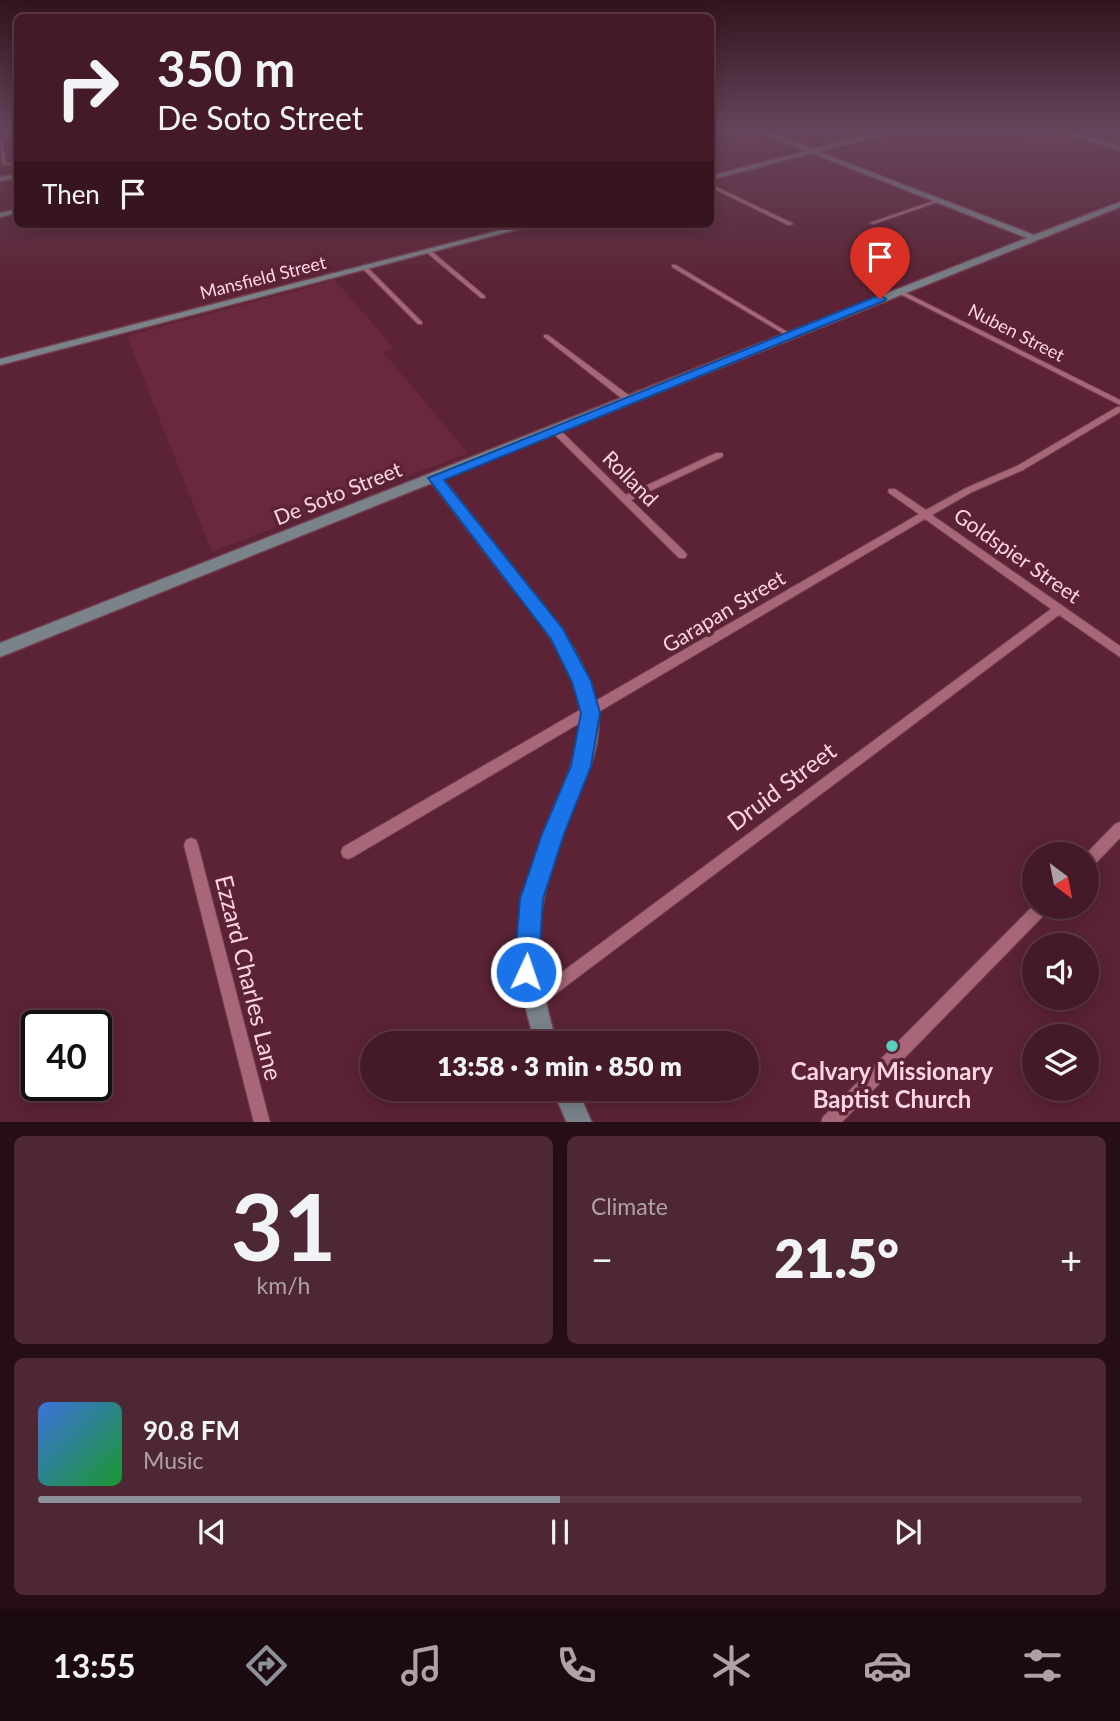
<!DOCTYPE html>
<meta charset="utf-8">
<style>
body{margin:0;font-family:Lato,sans-serif;background:#4e2734;color:#f1f3f6;height:100vh;display:flex;flex-direction:column;font-size:26px;white-space:nowrap}
*{box-sizing:border-box;margin:0}
p{font-size:23px;color:#afa1a8}
.icon{flex:none;width:38px;height:38px;fill:none;stroke:currentColor;stroke-width:2;stroke-linecap:round;stroke-linejoin:round}
.map{position:relative;height:1122px;overflow:hidden}
.side{display:flex;flex-direction:column;gap:14px;padding:14px;background:#250e16;flex:1}
.side>*{flex:none}
.top-card{position:absolute;left:14px;top:14px;width:700px;height:214px;border-radius:10px;box-shadow:0 4px 18px #0003,0 0 0 2px #5c3845;background:#441a28;color:#f1f3f6;overflow:hidden}
.needle{width:46px;rotate:148deg}
.buttons{position:absolute;left:1022px;top:842px;display:grid;gap:14px}
.buttons a{display:grid;place-items:center;width:77px;height:77px;border-radius:50%;background:#441a28;box-shadow:0 4px 18px #0003,0 0 0 2px #5c3845;font-size:35px}
.speed{position:absolute;left:21px;top:1010px;display:flex;gap:14px;font-size:35px;font-weight:700;text-align:center}
.speed>*{display:grid;place-content:center;width:91px;height:91px;border-radius:50%;background:#441a28;box-shadow:0 4px 18px #0003,0 0 0 2px #5c3845;line-height:1}
.speed .limit{border:4px solid #111;border-radius:10px;background:#fff;color:#111}
.pin{position:absolute;display:grid;place-items:center;width:60px;height:60px;color:#fff;margin:-72px -30px;border-radius:50% 50% 50% 0;rotate:-45deg;box-shadow:0 0 7px #0007}
.pin .icon{rotate:45deg}
.me{position:absolute;width:77px;margin:-38px;rotate:3deg;stroke-linejoin:round;filter:drop-shadow(0 0 5px #0008)}
.turn{display:flex;align-items:center;gap:24px;height:147px;padding:0 28px;font-size:32px}
.turn .icon{width:91px;height:91px;stroke-width:2.5}
.turn b{display:block;font-size:49px;line-height:60px}
.then{display:flex;align-items:center;height:66px;padding:0 28px;background:#0003;gap:14px;font-size:26px}
.big{font-size:52px;font-weight:800;line-height:1.1}
.side .tile{flex:1;display:flex;flex-direction:column;justify-content:center;gap:10px;min-width:0;padding:0 24px;border-radius:10px;background:#4e2734}
.side .dial{align-items:center;gap:0}
.dial b{font-size:91px;line-height:1}
.song{display:flex;align-items:center;gap:21px}
.cover{width:84px;height:84px;border-radius:10px;background:linear-gradient(135deg,hsl(220 70% 55%),hsl(130 70% 35%))}
.played{height:7px;border-radius:4px;background:linear-gradient(90deg,#8c9099 50%,#5c3845 50%)}
.keys{display:flex;justify-content:space-around;direction:ltr}
.heat{display:flex;justify-content:space-between;align-items:center;font-size:38px;direction:ltr}
.side .tiles{flex:1;display:grid;gap:14px;grid-template-columns:1fr 1fr}
.tile:last-child{grid-column:span 2}
.trip{position:absolute;left:360px;top:1031px;width:399px;height:70px;border-radius:35px;background:#441a28;box-shadow:0 4px 18px #0003,0 0 0 2px #5c3845;font-weight:800;line-height:70px;text-align:center}
.menu{display:flex;height:112px;justify-content:space-around;align-items:center;background:#1b0a10;color:#afa1a8}
.menu .icon{width:49px;height:49px}
.menu .selected{color:#8c9099}
.menu b{font-size:32px;color:#f1f3f6}
.map>svg:first-child{display:block}
.built{fill:#69283d}
.lines{fill:none;stroke-linecap:round;stroke-linejoin:round}
.street-casing{stroke:#734153;stroke-width:2}
.secondary-casing{stroke:#734153;stroke-width:3}
.street{fill:#a76778;fill-rule:evenodd}
.secondary{fill:#798389;fill-rule:evenodd}
.route{fill:#1a73e8;stroke:#114b97;stroke-width:2}
.poi-dot{fill:#5acebd;stroke:#5b2335;stroke-width:2.5}
.labels{text-anchor:middle;stroke-width:7;stroke-linejoin:round;paint-order:stroke}
.far-street-label{font-size:18px;fill:#fbd6df;stroke:#5b2335}
.street-label{font-size:21px;fill:#fbd6df;stroke:#5b2335}
.near-street-label{font-size:24px;fill:#fbd6df;stroke:#5b2335}
.near-poi-label{font-size:24px;font-weight:bold;fill:#fbd6df;stroke:#5b2335}
</style>
<div class="map">
<svg width="1120" height="1123" viewBox="0 0 1120 1123">
<rect width="100%" height="100%" fill="#5b2335"/>
<path class="built" d="M 335,280 L 394,348 L 383,352 L 468,453 L 212,552 L 127,336 Z"/>
<g class="lines">
<defs>
<path id="street" d="M 0,139 L 2,140 L 6,163 L 18,164 L 18,166 L 2,164 Z
M 710,184 L 792,223 L 793,224 L 788,225 L 710,187 Z
M 936,200 L 941,201 L 874,224 L 869,223 Z
M 426,250 L 430,250 L 485,296 L 485,298 L 481,298 L 426,252 Z
M 672,265 L 676,265 L 794,336 L 789,337 L 672,267 Z
M 363,267 L 367,267 L 422,322 L 422,324 L 418,324 L 363,269 Z
M 896,290 L 900,290 L 1120,400 L 1120,405 L 896,292 Z
M 544,335 L 548,335 L 631,397 L 631,401 L 625,401 L 544,337 Z
M 1117,407 L 1120,407 L 1120,412 L 1023,470 L 972,492 L 932,515 L 1120,646 L 1120,657 L 1059,615 L 541,1005 L 536,1008 L 531,1005 L 528,1000 L 531,995 L 1051,609 L 925,519 L 353,857 L 348,859 L 343,857 L 341,852 L 343,847 L 919,514 L 889,493 L 888,491 L 889,489 L 895,489 L 926,510 L 966,488 L 1017,466 Z
M 550,426 L 556,426 L 626,495 L 716,453 L 722,453 L 723,455 L 722,457 L 631,500 L 685,552 L 687,555 L 685,558 L 679,558 L 550,430 Z
M 1120,822 L 1120,838 L 1092,867 L 1087,869 L 1087,854 L 1086,854 L 1115,824 Z
M 191,838 L 196,840 L 198,845 L 270,1123 L 254,1123 L 184,845 L 186,840 Z
M 1034,905 L 1034,906 L 1050,906 L 1048,911 L 841,1123 L 821,1123 L 823,1117 Z"/>
<path id="secondary" d="M 758,131 L 767,131 L 813,149 L 883,131 L 894,131 L 819,152 L 1034,235 L 1120,202 L 1120,207 L 443,479 C 467,509 491,540 515,570 C 549,612 588,656 597,710 C 604,746 584,780 571,812 C 536,902 528,949 557,1043 L 535,1043 C 520,992 511,943 525,891 C 532,862 544,833 555,805 C 571,767 588,735 577,693 C 565,650 534,615 507,581 C 482,548 457,516 432,483 L 0,657 L 0,643 L 1027,238 L 812,153 L 710,180 L 710,176 L 806,151 Z
M 1057,131 L 1068,131 L 1120,146 L 1120,150 Z
M 18,174 L 18,178 L 0,181 L 0,177 Z
M 18,209 L 18,213 L 0,217 L 0,213 Z
M 525,224 L 538,224 L 0,365 L 0,359 Z
M 552,1088 L 577,1088 L 592,1123 L 567,1123 Z"/>
</defs>
<use href="#street" class="street-casing"/>
<use href="#secondary" class="secondary-casing"/>
<use href="#street" class="street"/>
<use href="#secondary" class="secondary"/>
</g>
<linearGradient id="sky" x2="0" y2="1"><stop stop-color="#32131d"/><stop offset="0.45" stop-color="#66455c"/><stop offset="1" stop-color="#66455c" stop-opacity="0"/></linearGradient>
<rect width="1120" height="288" fill="url(#sky)"/>
<path class="route" d="M 880,295 L 886,299 L 884,301 L 444,480 L 563,629 L 591,681 L 600,713 L 591,766 L 564,834 L 543,899 L 538,972 L 535,980 L 526,984 L 518,980 L 514,972 L 520,899 L 542,834 L 571,766 L 581,713 L 572,682 L 551,639 L 428,478 Z"/>
<circle class="poi-dot" cx="892" cy="1046" r="7"/>
<g class="labels">
<g class="far-street-label">
<text transform="translate(263 278) rotate(-14)" y="6">Mansfield Street</text>
<text transform="translate(1016 333) rotate(27)" y="6">Nuben Street</text>
</g>
<g class="street-label">
<text transform="translate(630 479) rotate(45)" y="7">Rolland</text>
<text transform="translate(338 494) rotate(-22)" y="7">De Soto Street</text>
<text transform="translate(1017 556) rotate(35)" y="7">Goldspier Street</text>
<text transform="translate(724 612) rotate(-31)" y="7">Garapan Street</text>
</g>
<g class="near-street-label">
<text transform="translate(782 787) rotate(-37)" y="8">Druid Street</text>
<text transform="translate(248 978) rotate(76)" y="8">Ezzard Charles Lane</text>
</g>
<g class="near-poi-label">
<text x="892" y="1080">Calvary Missionary<tspan x="892" dy="28">Baptist Church</tspan></text>
</g>
</g>
</svg>
<div class="buttons">
<a><svg class="needle" viewBox="-14 -14 28 28"><path d="M0-13l5 13h-10z" fill="#e53935"/><path d="M0 13l5-13h-10z" fill="#afa1a8"/></svg></a>
<a><svg class="icon" aria-label="sound" viewBox="0 0 24 24"><path d="M4 9h4l5-4v14l-5-4H4zM17 9q2 3 0 6"/></svg></a>
<a><svg class="icon" aria-label="layers" viewBox="0 0 24 24"><path d="M12 4l9 5-9 5-9-5zM3 14l9 5 9-5"/></svg></a>
</div>
<div class="speed"><div class="limit">40</div></div>
<div class="pin" style="left:880px;top:299px;background:#d93025"><svg class="icon" aria-label="arrive" viewBox="0 0 24 24"><path d="M6 21V4h12l-3 4 3 4H6"/></svg></div>
<svg class="me" style="left:526px;top:972px" viewBox="-20 -20 40 40"><circle r="17" fill="#1a73e8" stroke="#fff" stroke-width="3"/><path d="M0-11L8 9 0 5-8 9z" fill="#fff"/></svg>
<div class="trip">13:58 · 3 min · 850 m</div>
<div class="top-card">
<div class="turn"><svg class="icon" aria-label="right" viewBox="0 0 24 24"><path d="M7 20v-9h11M14 6l5 5-5 5"/></svg><div><b>350 m</b>De Soto Street</div></div>
<div class="then">Then<svg class="icon" aria-label="arrive" viewBox="0 0 24 24"><path d="M6 21V4h12l-3 4 3 4H6"/></svg></div>
</div>
</div>
<section class="side">
<div class="tiles">
<div class="tile dial"><b>31</b><p>km/h</p></div>
<div class="tile"><p>Climate</p>
<div class="heat"><a>−</a><b class="big">21.5°</b><a>+</a></div>
</div>
<div class="tile">
<div class="song"><i class="cover"></i><div><b>90.8 FM</b><p>Music</p></div></div>
<div class="played"></div>
<div class="keys"><svg class="icon" aria-label="previous" viewBox="0 0 24 24"><path d="M18 5L8 12l10 7zM5 5v14"/></svg><svg class="icon" aria-label="pause" viewBox="0 0 24 24"><path d="M8 5v14M16 5v14"/></svg><svg class="icon" aria-label="next" viewBox="0 0 24 24"><path d="M6 5l10 7-10 7zM19 5v14"/></svg></div>
</div>
</div>
</section>
<nav class="menu">
<b>13:55</b>
<svg class="icon selected" aria-label="directions" viewBox="0 0 24 24"><path d="M12 3l9 9-9 9-9-9zM9 14v-3h6M13 9l2 2-2 2"/></svg>
<svg class="icon" aria-label="music" viewBox="0 0 24 24"><path d="M9 18V5l10-2v13"/><circle cx="6" cy="18" r="3"/><circle cx="16" cy="16" r="3"/></svg>
<svg class="icon" aria-label="phone" viewBox="0 0 24 24"><path d="M5 4h4l2 5-3 2q2 4 5 5l2-3 5 2v4C11 20 4 13 5 4z"/></svg>
<svg class="icon" aria-label="climate" viewBox="0 0 24 24"><path d="M12 3v18M4 7l16 10M4 17L20 7"/></svg>
<svg class="icon" aria-label="car" viewBox="0 0 24 24"><path d="M5 17H2v-5l4-1 3-4h7l3 4 3 1v5h-3M9 17h6M6 11h13"/><circle cx="7" cy="17" r="2"/><circle cx="17" cy="17" r="2"/></svg>
<svg class="icon" aria-label="filters" viewBox="0 0 24 24"><path d="M4 7h16M4 17h16"/><circle cx="9" cy="7" r="2"/><circle cx="15" cy="17" r="2"/></svg>
</nav>
